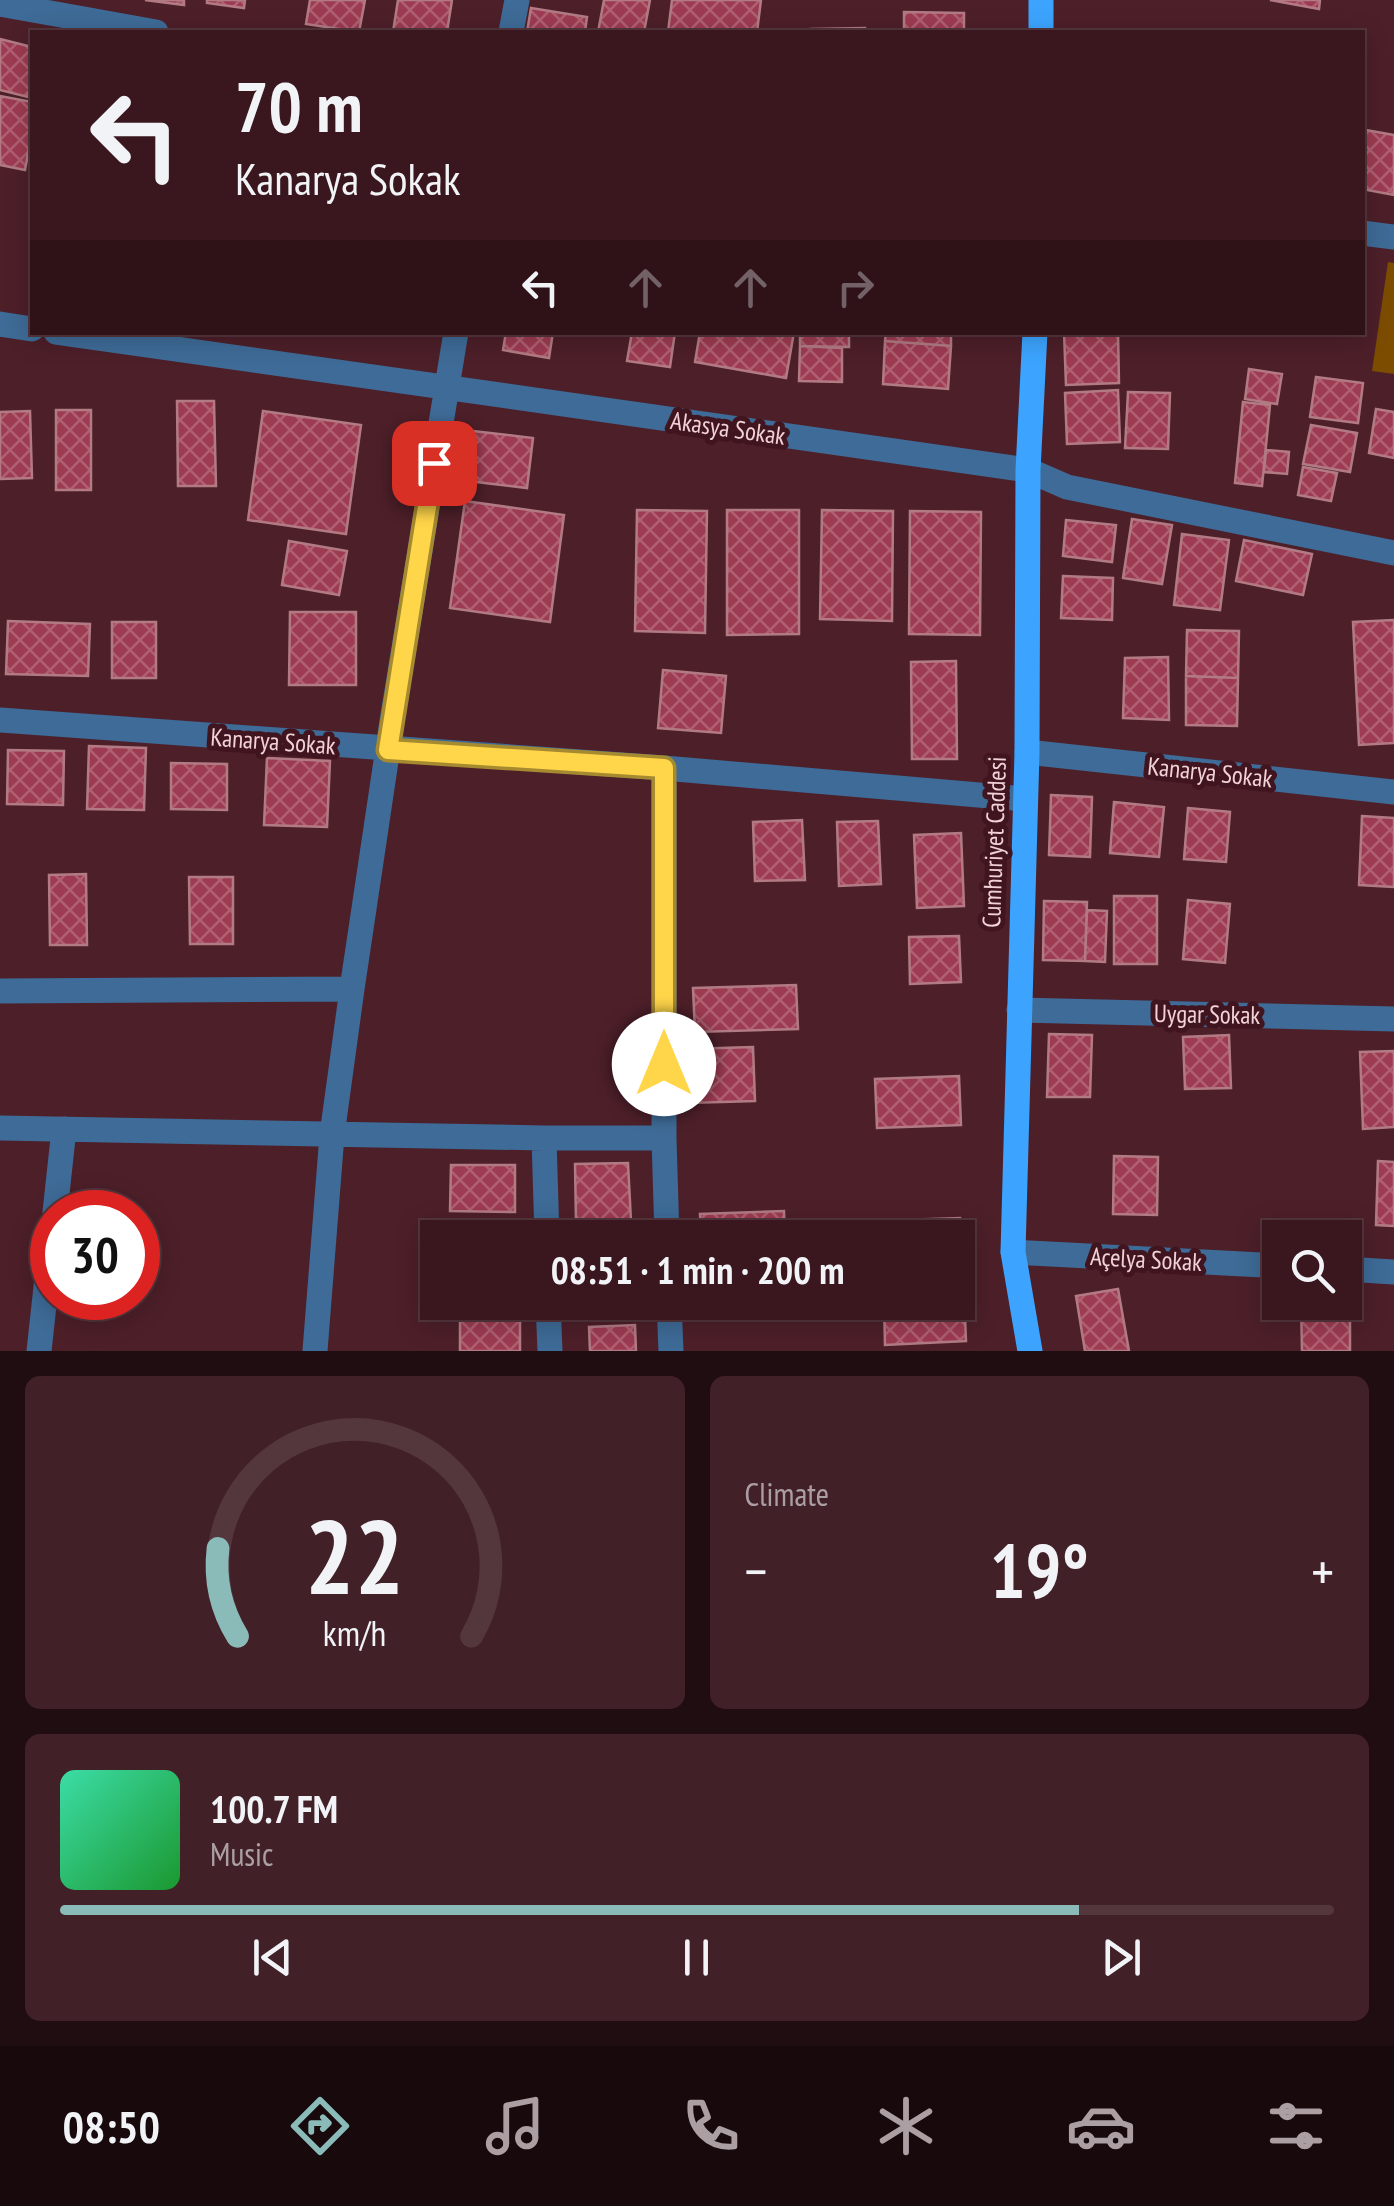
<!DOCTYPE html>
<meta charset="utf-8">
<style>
body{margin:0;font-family:"PT Sans Narrow",sans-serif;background:#412028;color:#f1f3f6;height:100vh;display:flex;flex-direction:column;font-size:38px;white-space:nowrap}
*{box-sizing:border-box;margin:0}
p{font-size:32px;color:#ab9fa4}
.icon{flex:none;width:55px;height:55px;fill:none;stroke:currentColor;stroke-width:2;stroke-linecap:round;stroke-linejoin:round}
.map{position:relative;height:1351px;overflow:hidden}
.side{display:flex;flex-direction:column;gap:25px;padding:25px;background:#200d11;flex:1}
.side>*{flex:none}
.top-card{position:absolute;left:30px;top:30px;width:1335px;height:305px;border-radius:0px;box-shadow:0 5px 25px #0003,0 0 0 2px #54363d;background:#3a171f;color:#f1f3f6;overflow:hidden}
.fabs{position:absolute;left:1262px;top:1220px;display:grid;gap:20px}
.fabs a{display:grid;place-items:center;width:100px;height:100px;border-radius:0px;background:#3a171f;box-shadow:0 5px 25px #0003,0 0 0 2px #54363d;font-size:50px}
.speed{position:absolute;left:30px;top:1190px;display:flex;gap:20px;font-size:50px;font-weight:700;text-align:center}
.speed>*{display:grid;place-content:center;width:130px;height:130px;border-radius:50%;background:#3a171f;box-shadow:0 5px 25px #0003,0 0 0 2px #54363d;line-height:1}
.speed .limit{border:15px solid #d22;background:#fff;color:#111}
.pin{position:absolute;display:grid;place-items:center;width:85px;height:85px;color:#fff;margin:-42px;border-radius:20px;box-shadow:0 5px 15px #0006}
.me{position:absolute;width:110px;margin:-55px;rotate:0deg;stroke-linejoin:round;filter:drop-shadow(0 0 8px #0008)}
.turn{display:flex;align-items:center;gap:35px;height:210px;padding:0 40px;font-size:45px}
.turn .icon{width:130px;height:130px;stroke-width:2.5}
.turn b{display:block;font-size:70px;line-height:85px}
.lanes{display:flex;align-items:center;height:95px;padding:0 40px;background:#0003;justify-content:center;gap:50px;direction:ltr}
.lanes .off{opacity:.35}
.big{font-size:75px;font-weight:700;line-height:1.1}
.side .tile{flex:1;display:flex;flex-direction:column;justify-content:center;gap:15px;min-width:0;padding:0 35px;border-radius:15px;background:#412028}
.side .dial{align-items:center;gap:0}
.dial svg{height:260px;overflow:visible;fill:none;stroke:#54363d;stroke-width:7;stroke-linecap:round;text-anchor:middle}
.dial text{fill:#f1f3f6;stroke:none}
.song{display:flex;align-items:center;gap:30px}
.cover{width:120px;height:120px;border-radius:15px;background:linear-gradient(135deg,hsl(160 70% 55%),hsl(130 70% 35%))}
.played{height:10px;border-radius:5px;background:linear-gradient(90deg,#8bbbb9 80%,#54363d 80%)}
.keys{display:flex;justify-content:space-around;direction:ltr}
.heat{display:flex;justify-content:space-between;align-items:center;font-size:55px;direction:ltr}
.side .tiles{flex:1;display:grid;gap:25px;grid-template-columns:1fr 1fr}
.tile:last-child{grid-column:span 2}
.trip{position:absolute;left:420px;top:1220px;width:555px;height:100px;border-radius:0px;background:#3a171f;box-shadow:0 5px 25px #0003,0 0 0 2px #54363d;font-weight:700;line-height:100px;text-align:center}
.tabs{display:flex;height:160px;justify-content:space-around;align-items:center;background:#17090c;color:#ab9fa4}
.tabs .icon{width:70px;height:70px}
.tabs .on{color:#8bbbb9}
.tabs b{font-size:45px;color:#f1f3f6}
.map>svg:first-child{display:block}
.green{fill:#7c4c00}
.building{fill:url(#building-cross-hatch);stroke:#b27b84;stroke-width:2.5}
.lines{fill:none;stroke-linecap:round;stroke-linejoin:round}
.minor{stroke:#3e6b97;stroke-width:25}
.primary{stroke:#3ca4fe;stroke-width:25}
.route-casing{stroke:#a68a30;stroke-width:25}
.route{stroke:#ffd54a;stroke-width:18}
.labels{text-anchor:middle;stroke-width:10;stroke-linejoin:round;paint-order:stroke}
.street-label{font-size:25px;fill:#f1d3d7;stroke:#41151f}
</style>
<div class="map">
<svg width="1394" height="1351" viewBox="0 0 1394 1351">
<defs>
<pattern id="building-cross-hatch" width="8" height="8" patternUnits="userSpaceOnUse" patternTransform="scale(2.5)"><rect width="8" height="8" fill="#9d3b52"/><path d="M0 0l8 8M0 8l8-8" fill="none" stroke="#b06072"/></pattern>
</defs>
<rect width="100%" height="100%" fill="#4d1f29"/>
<path class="green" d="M 1388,262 L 1394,263 L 1394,374 L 1372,371 Z"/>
<path class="building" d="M 145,0 L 184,0 L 184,5 Z
M 207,0 L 245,0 L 244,8 L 207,3 Z
M 310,0 L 365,0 L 359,32 L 306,24 Z
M 398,0 L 452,0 L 447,32 L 393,32 Z
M 604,0 L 650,0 L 644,32 L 598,32 Z
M 672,0 L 761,0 L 757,32 L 668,32 Z
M 1270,0 L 1320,0 L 1319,9 Z
M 531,8 L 587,17 L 585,32 L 527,32 Z
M 904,12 L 964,13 L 964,32 L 904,32 Z
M 865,28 L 865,32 L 811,32 L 811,29 Z
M 0,39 L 32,47 L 32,76 L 28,97 L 0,90 Z
M 0,96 L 32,102 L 32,131 L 25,170 L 0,165 Z
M 1366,130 L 1394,135 L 1394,195 L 1362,189 Z
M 506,332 L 553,332 L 549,358 L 503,350 Z
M 632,332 L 675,332 L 670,367 L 627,361 Z
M 700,332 L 794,332 L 786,378 L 695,362 Z
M 800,332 L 849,332 L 849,347 L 800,346 Z
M 886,332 L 951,332 L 951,346 L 885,341 Z
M 1064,332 L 1118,332 L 1119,383 L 1066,385 Z
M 885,341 L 951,346 L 948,389 L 883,384 Z
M 800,346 L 842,348 L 842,382 L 799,381 Z
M 1249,369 L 1282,374 L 1277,404 L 1245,399 Z
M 1316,377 L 1363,383 L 1358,423 L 1310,417 Z
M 1118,390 L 1120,442 L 1067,444 L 1065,393 Z
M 1128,392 L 1170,393 L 1168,449 L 1125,448 Z
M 177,401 L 214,401 L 216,486 L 178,486 Z
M 1243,402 L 1270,405 L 1262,486 L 1235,483 Z
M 1376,409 L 1394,412 L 1394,458 L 1369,453 Z
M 56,410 L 91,410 L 91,490 L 56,490 Z
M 30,411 L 32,478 L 0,479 L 0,412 Z
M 263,411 L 361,425 L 346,534 L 248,520 Z
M 1311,425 L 1357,433 L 1350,472 L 1303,464 Z
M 464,430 L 533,438 L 527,488 L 458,480 Z
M 1266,450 L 1289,452 L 1287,474 L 1264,472 Z
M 1303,467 L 1337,473 L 1331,501 L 1298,495 Z
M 465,501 L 564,515 L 550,622 L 450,608 Z
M 637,510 L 707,511 L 705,633 L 635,631 Z
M 727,510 L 799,510 L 799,634 L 727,635 Z
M 822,510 L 893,511 L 892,621 L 820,619 Z
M 910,511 L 981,512 L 980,635 L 909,634 Z
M 1132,519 L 1172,525 L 1162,584 L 1123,578 Z
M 1066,520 L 1116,525 L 1112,562 L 1063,556 Z
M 1182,534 L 1229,540 L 1220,610 L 1174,605 Z
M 1244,540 L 1312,554 L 1303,595 L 1236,581 Z
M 289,541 L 347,551 L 339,595 L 282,585 Z
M 1063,576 L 1113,578 L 1112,620 L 1061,618 Z
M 290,612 L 356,612 L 356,685 L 289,685 Z
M 1394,620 L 1394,743 L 1359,745 L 1353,622 Z
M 8,621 L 90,624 L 88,676 L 6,674 Z
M 112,622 L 156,622 L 156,678 L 112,678 Z
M 1187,630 L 1239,631 L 1238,678 L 1186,676 Z
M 1168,657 L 1169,720 L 1123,718 L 1125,658 Z
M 956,661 L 957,759 L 912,759 L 911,662 Z
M 663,670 L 726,676 L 721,733 L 658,728 Z
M 1186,676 L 1238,678 L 1237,726 L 1186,725 Z
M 89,746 L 146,748 L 144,810 L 87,809 Z
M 8,750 L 64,751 L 63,805 L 7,804 Z
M 267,758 L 330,761 L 327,827 L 264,825 Z
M 171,763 L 227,764 L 227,810 L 171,809 Z
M 1051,795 L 1092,797 L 1090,857 L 1049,855 Z
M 1114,802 L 1164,807 L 1159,857 L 1110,853 Z
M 1188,808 L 1230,812 L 1226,862 L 1184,859 Z
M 1362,816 L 1394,818 L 1394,887 L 1359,885 Z
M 802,820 L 805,880 L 755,881 L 753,822 Z
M 878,821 L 881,884 L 839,886 L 837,822 Z
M 961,833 L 964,906 L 917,908 L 914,835 Z
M 86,874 L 87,945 L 50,945 L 49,875 Z
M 189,877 L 233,877 L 233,944 L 190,944 Z
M 1114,896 L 1157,896 L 1157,964 L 1114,964 Z
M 1188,900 L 1230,904 L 1225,963 L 1183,959 Z
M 1044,901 L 1087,902 L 1085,961 L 1043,960 Z
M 1087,910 L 1107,911 L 1105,962 L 1085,961 Z
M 959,936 L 961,982 L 910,984 L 909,937 Z
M 796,985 L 798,1029 L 695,1032 L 693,988 Z
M 1049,1034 L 1092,1035 L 1090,1097 L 1047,1097 Z
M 1229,1035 L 1231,1088 L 1185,1089 L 1183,1037 Z
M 753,1047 L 755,1101 L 688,1103 L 686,1049 Z
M 1394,1051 L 1394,1127 L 1363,1129 L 1360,1052 Z
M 959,1076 L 961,1125 L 877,1128 L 875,1079 Z
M 1114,1156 L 1158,1157 L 1157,1215 L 1113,1214 Z
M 1378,1161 L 1394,1162 L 1394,1226 L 1376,1225 Z
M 628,1163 L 631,1221 L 576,1223 L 575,1164 Z
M 451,1165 L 515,1165 L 515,1212 L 450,1211 Z
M 784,1211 L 785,1238 L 701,1238 L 700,1214 Z
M 960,1218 L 962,1273 L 958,1273 L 958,1238 L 842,1238 L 841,1222 Z
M 1118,1289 L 1129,1351 L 1085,1351 L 1076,1296 Z
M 958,1292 L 964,1292 L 966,1341 L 885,1345 L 884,1302 L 958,1302 Z
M 1345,1292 L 1350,1292 L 1350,1351 L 1302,1351 L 1301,1302 L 1345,1302 Z
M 585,1302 L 635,1302 L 635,1305 L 585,1306 Z
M 460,1310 L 520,1311 L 520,1351 L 460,1351 Z
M 635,1325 L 636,1351 L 590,1351 L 589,1327 Z"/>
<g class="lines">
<path class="minor" d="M 0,4 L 156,32
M 511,32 L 517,0
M 1362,233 L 1394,237
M 0,324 L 32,329
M 56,332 L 1028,470 L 1067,487 L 1394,553
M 0,720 L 664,768 L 1025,799
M 1027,752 L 1394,792
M 664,768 L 664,1138 L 667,1238
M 0,991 L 352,989
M 1019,1010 L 1394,1019
M 0,1128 L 544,1138 L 664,1138
M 544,1138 L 547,1238
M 55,1212 L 64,1129
M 1013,1252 L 1280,1266
M 1345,1269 L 1394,1272
M 548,1302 L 550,1351
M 669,1302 L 671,1351
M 39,1351 L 52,1232
M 315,1351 L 332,1135 L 352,989 L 392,721 L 456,332"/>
<path class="primary" d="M 1041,0 L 1041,32
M 1030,1351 L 1013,1252 L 1027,752 L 1028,470 L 1035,332"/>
</g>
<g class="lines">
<defs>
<path id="route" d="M 434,463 L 388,750 L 664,768 L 664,1064"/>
</defs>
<use href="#route" class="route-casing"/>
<use href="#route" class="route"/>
</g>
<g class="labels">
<g class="street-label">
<text transform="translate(728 428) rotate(8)" y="9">Akasya Sokak</text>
<text transform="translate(273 741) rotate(4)" y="9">Kanarya Sokak</text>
<text transform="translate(1210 772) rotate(6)" y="9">Kanarya Sokak</text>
<text transform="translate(994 842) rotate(-88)" y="9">Cumhuriyet Caddesi</text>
<text transform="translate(1207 1014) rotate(1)" y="9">Uygar Sokak</text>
<text transform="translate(1146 1259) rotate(3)" y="9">Açelya Sokak</text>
</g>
</g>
</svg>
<div class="fabs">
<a><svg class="icon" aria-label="search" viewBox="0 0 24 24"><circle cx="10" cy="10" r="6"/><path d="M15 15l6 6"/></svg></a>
</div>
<div class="speed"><div class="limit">30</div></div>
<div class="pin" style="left:434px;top:463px;background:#d93025"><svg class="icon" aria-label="arrive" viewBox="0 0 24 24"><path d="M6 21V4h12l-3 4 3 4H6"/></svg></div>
<svg class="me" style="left:664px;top:1064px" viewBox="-20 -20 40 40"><circle r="19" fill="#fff"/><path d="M0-13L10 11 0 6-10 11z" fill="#ffd54a"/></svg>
<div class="trip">08:51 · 1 min · 200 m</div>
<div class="top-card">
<div class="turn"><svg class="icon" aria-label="left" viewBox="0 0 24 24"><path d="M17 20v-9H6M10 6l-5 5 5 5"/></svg><div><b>70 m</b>Kanarya Sokak</div></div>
<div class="lanes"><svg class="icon" aria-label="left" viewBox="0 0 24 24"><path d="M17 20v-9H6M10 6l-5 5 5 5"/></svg><svg class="icon off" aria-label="ahead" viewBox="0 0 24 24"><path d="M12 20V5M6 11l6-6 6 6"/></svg><svg class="icon off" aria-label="ahead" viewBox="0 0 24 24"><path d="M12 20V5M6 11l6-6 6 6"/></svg><svg class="icon off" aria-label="right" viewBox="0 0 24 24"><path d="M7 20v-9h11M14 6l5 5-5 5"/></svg></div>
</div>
</div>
<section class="side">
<div class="tiles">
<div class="tile dial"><svg viewBox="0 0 100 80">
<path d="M14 69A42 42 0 1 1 86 69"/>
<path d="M14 69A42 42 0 0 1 8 42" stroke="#8bbbb9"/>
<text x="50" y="56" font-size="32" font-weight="700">22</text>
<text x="50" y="72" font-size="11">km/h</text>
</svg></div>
<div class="tile"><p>Climate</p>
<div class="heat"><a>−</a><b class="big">19°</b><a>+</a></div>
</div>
<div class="tile">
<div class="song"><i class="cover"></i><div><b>100.7 FM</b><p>Music</p></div></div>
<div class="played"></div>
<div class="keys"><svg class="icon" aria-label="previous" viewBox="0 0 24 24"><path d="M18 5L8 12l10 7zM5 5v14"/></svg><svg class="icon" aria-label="pause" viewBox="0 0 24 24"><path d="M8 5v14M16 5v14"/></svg><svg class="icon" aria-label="next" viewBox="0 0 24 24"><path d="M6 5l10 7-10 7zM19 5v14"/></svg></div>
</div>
</div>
</section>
<nav class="tabs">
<b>08:50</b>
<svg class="icon on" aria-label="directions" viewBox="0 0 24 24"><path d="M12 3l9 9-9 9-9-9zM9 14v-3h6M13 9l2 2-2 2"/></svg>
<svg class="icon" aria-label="music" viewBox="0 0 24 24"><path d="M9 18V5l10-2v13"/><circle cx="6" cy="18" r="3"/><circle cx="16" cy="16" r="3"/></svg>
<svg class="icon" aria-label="phone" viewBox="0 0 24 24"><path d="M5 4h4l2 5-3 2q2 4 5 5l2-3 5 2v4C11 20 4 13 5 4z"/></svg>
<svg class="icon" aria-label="climate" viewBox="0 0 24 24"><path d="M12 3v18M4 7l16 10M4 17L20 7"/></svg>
<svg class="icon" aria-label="car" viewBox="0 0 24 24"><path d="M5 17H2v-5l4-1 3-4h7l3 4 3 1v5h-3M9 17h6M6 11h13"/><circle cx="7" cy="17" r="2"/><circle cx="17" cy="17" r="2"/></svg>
<svg class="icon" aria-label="filters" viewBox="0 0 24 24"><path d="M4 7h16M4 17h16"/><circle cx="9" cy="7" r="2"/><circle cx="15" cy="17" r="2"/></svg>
</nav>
